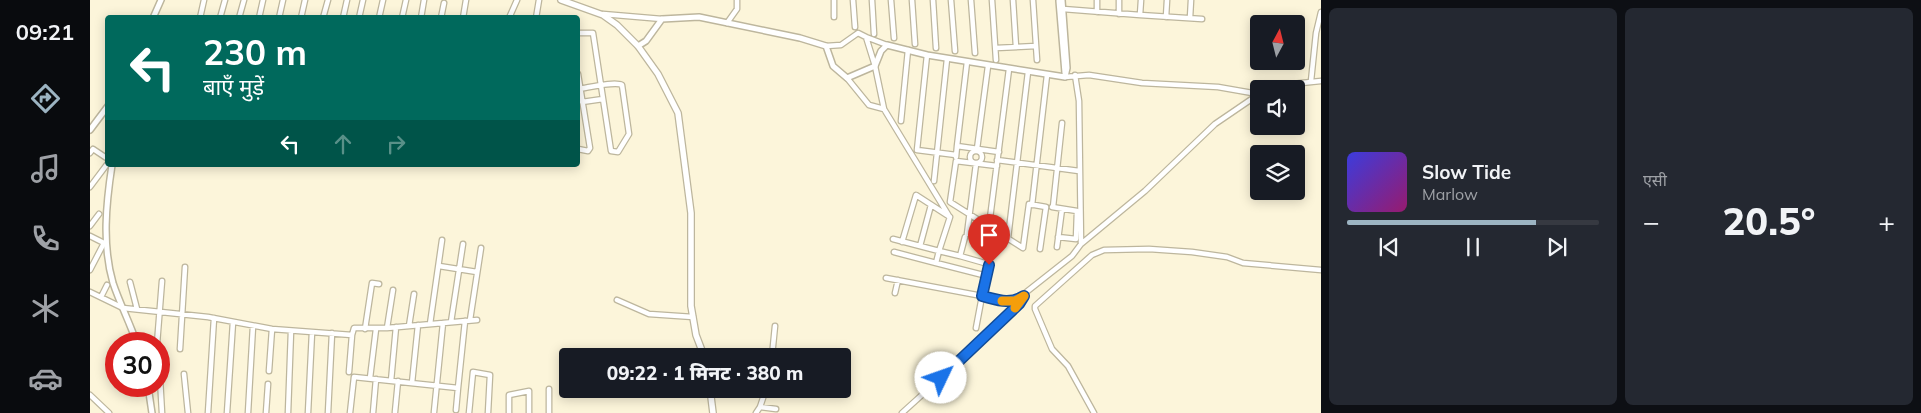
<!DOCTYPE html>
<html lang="hi">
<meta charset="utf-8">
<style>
body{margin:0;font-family:Mulish,"Noto Sans Devanagari",sans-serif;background:#242831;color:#f1f3f6;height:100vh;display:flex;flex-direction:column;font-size:19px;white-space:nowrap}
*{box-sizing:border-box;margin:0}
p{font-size:16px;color:#9ea1a6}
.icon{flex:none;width:28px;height:28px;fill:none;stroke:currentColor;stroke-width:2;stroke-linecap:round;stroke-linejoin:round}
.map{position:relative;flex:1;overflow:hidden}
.panel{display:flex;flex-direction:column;gap:8px;padding:8px;background:#0d0f14;width:600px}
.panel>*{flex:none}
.guide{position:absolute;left:15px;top:15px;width:475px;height:152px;border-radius:5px;box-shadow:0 2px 12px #0003;background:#00695c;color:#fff;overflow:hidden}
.needle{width:32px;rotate:7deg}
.tools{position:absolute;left:1160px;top:15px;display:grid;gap:10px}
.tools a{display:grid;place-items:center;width:55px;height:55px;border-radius:5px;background:#171b24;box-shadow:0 2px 12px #0003;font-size:25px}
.speed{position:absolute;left:15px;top:332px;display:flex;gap:10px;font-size:25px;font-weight:700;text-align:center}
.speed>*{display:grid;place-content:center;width:65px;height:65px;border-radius:50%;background:#171b24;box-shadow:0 2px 12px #0003;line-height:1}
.speed .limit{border:8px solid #d22;background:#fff;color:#111}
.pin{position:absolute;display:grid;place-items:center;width:42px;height:42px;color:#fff;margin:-51px -21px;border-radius:50% 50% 50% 0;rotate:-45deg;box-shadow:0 0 5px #0007}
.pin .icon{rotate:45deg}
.me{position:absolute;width:55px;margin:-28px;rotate:48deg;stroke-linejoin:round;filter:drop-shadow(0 0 4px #0008)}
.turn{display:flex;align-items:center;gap:18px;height:105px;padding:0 15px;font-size:22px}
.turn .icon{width:65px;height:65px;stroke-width:2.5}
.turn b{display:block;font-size:35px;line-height:42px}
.lanes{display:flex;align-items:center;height:48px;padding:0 15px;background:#0003;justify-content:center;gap:25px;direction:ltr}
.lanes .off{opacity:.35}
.big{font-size:38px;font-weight:800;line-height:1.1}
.panel .tile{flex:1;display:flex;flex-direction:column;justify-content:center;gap:8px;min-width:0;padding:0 18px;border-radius:8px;background:#242831}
.song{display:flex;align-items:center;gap:15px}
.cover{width:60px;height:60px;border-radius:8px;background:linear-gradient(135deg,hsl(240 70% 55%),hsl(320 70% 35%))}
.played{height:5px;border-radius:2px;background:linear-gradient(90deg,#9cb4c2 75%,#363941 75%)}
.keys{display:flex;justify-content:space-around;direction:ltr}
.heat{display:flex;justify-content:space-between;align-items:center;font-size:28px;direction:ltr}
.panel .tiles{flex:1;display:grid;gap:8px;grid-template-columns:repeat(2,1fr)}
.trip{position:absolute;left:469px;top:348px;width:292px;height:50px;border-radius:5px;background:#171b24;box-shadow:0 2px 12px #0003;font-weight:800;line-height:50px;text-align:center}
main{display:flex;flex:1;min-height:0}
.dock{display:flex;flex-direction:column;width:90px;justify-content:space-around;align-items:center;background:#090b0e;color:#9ea1a6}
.dock .icon{width:35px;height:35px}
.dock .on{color:#9cb4c2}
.dock b{font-size:22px;color:#f1f3f6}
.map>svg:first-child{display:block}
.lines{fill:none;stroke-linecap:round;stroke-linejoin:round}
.minor-casing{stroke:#bdb69d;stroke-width:7}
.tertiary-casing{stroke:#bdb69d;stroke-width:8}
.secondary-casing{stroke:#bdb69d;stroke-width:8}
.minor{stroke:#fff;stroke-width:4.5}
.tertiary{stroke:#fff;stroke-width:5}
.secondary{stroke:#fff;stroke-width:5.5}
.route-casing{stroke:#114b97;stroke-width:12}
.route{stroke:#1a73e8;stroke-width:9}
.slow{stroke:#f59e0b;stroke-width:9}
</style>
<main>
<nav class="dock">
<b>09:21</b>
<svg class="icon on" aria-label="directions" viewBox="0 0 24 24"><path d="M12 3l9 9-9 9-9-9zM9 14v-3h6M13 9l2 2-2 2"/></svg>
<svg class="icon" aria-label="music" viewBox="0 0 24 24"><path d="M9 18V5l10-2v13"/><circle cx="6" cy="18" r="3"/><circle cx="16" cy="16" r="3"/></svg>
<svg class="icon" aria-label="phone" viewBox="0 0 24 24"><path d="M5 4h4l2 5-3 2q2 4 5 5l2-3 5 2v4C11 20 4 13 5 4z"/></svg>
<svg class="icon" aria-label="climate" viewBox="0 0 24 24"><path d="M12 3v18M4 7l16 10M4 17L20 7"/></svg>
<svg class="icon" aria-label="car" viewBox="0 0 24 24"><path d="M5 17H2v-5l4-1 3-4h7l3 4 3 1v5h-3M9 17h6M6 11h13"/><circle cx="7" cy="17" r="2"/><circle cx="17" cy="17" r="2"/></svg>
</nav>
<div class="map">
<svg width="1231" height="413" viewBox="0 0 1231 413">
<rect width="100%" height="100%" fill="#fcf5da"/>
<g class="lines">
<defs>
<path id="minor" d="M 744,0 L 744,17
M 763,0 L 765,27
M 782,0 L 784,34
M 801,0 L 804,38
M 822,0 L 825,44
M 843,0 L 846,48
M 861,0 L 865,51
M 881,0 L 885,53
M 902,0 L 906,60
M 923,0 L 926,47
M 943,0 L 947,60
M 1051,0 L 1050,15 L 1112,19
M 973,9 L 1050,15
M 1007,12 L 1007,0
M 513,14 L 572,19
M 1029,14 L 1029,0
M 1076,17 L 1077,0
M 110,18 L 114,0
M 130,18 L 135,0
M 149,18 L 154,0
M 169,18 L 173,0
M 189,18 L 193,0
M 211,18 L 215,0
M 233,18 L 238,0
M 253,18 L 257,0
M 269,18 L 273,0
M 289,18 L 293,0
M 312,18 L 316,0
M 331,18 L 334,0
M 351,18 L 354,3
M 373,18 L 376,0
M 419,18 L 427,0
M 446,18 L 449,0
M 1100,18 L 1101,0
M 637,23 L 647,9 L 647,0
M 488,33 L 503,33 L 521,151 L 528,152 L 539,134 L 532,85 C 525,81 497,88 488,89
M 776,37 L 797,45
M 736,46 L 751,45 L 768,33 L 776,37 L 785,66 L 794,109 L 779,105 L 757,78
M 906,48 L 946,46
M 837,55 L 827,150 L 866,155
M 488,74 L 500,148 L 498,151 L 488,149
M 975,77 L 999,75 L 1052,83 L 1128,87 L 1168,94
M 1221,81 L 1226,33 L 1231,12
M 1186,89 L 1202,84 L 1231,81
M 492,102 L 513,99
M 794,109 L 859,216
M 811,121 L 818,50
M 867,146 L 877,62
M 887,149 L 898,66
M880 157a6 6 0 1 1 12 0a6 6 0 1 1-12 0Z
M 0,153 L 3,149 L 18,159
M 866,157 L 867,146 L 909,152
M 907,160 L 989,171
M 907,166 L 866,161 L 860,202 L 933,248 L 939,204 L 956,207 L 950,249
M 844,181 L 857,59
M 0,187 L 18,163
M 942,205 L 957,75
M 962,207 L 987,211 L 986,239 L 968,237
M 963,207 L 972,123
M 0,226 L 9,214
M 899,226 L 919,69
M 877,234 L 886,164
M 0,236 L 14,243 L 0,270
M 918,238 L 938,72
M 803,239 L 849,251 L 846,263 L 804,252
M 812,242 L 826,195 L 860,217 L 849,251 L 870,256 L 875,237
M 991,244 L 1055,191 L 1125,124 L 1169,94
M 830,246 L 841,205
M 967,247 L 972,209
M 870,256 L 898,264 L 899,267 L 897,276
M 349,266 L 387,272
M 796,278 L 892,296 L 897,276 L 846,263
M 40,282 L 47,309
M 0,292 L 33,308 L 118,317 L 182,329 L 262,335
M 805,293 L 808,280
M 11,297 L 17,285
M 527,300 L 559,314 L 603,317
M 380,320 L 391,248
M 361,322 L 373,244
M 340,324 L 352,240
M 319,326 L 324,294
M 297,328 L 303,290
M 886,328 L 892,296 L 925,301 L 982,256 L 991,244 L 989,101 L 985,75
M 275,329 L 282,283 L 289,284
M 67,344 L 72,281
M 90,349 L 95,267
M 682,356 L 685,326
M 179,371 L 182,329
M 259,372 L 262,335 L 264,328 L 297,328 L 387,320
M 94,374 L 98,413
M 70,378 L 72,413
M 280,378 L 286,329
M 301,381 L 306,327
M 322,383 L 328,325
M 0,395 L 19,413
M 670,407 L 676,389
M 366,410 L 368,388
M 305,412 L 308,381
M 344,412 L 353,323
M 118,413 L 124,318
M 137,413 L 143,322
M 158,413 L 163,326
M 176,413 L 178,384
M 198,413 L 201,331
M 218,413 L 222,332
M 238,413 L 242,333
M 260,413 L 264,377 L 368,388 L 375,321
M 283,413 L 286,379
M 379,413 L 383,372 L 400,375 L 398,413
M 419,413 L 419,395 L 439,391 L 439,413
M 459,413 L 459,389
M 666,413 L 670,407 L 686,409
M 812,413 L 875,356 L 929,304 L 933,297
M 1004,413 L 978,366 L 962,349 L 945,309 L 945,306 L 1002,255 L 1014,250 L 1059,249 L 1102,252 L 1137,257 L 1153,263 L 1231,270"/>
<path id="tertiary" d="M 969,1 L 975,73
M 63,18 L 71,0
M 548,46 L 556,41 L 572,19 L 609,17 L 710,38 L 736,46 L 743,66 L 757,78 L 785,66 L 791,51 L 797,45 L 837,55 L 975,77 L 977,68 L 972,0
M 0,130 L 18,106
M 22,165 C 16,204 12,245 23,283 C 30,304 40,323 47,344
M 58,386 L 62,413"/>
<path id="secondary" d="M 471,0 L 513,15 L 527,25 L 548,46 L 568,74 L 588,113 L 601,213 L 601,306 L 606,335 L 614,356
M 620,389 L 623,413"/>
</defs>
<use href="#minor" class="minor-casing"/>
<use href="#tertiary" class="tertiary-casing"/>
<use href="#secondary" class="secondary-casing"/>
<use href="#minor" class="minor"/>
<use href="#tertiary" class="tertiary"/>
<use href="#secondary" class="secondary"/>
</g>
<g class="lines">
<defs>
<path id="route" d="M 851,378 L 929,304 L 934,296 C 919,305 908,300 892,296 L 899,265"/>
</defs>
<use href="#route" class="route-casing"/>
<use href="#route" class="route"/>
<path class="slow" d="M 912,301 L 925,301 L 934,296 L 925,308"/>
</g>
</svg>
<div class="tools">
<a><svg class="needle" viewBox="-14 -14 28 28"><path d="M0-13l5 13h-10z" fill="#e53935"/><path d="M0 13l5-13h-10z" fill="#9ea1a6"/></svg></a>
<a><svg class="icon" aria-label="sound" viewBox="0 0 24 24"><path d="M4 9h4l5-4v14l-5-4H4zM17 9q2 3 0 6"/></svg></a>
<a><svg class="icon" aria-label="layers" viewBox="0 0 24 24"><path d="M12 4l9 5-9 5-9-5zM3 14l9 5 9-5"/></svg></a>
</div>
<div class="speed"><div class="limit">30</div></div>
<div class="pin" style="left:899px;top:265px;background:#d93025"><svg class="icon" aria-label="arrive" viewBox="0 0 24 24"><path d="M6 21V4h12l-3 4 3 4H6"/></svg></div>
<svg class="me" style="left:851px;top:378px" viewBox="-20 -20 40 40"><circle r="19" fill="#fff"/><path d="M0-13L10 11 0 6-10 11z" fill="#1a73e8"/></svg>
<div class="trip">09:22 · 1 मिनट · 380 m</div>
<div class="guide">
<div class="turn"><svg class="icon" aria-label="left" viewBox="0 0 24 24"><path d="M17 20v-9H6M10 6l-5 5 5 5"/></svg><div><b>230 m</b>बाएँ मुड़ें</div></div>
<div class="lanes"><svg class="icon" aria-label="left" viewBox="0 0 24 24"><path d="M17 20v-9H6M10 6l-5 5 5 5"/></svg><svg class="icon off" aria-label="ahead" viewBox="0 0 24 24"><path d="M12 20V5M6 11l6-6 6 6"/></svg><svg class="icon off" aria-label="right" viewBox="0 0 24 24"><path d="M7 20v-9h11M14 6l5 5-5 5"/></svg></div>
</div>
</div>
<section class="panel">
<div class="tiles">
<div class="tile">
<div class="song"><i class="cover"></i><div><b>Slow Tide</b><p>Marlow</p></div></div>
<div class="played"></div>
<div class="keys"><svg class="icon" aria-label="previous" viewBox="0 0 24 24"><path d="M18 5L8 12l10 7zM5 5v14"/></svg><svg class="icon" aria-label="pause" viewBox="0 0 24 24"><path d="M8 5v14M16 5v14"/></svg><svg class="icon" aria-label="next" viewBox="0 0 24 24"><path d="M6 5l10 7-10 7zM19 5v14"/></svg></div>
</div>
<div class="tile"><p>एसी</p>
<div class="heat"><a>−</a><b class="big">20.5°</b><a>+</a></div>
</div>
</div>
</section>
</main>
